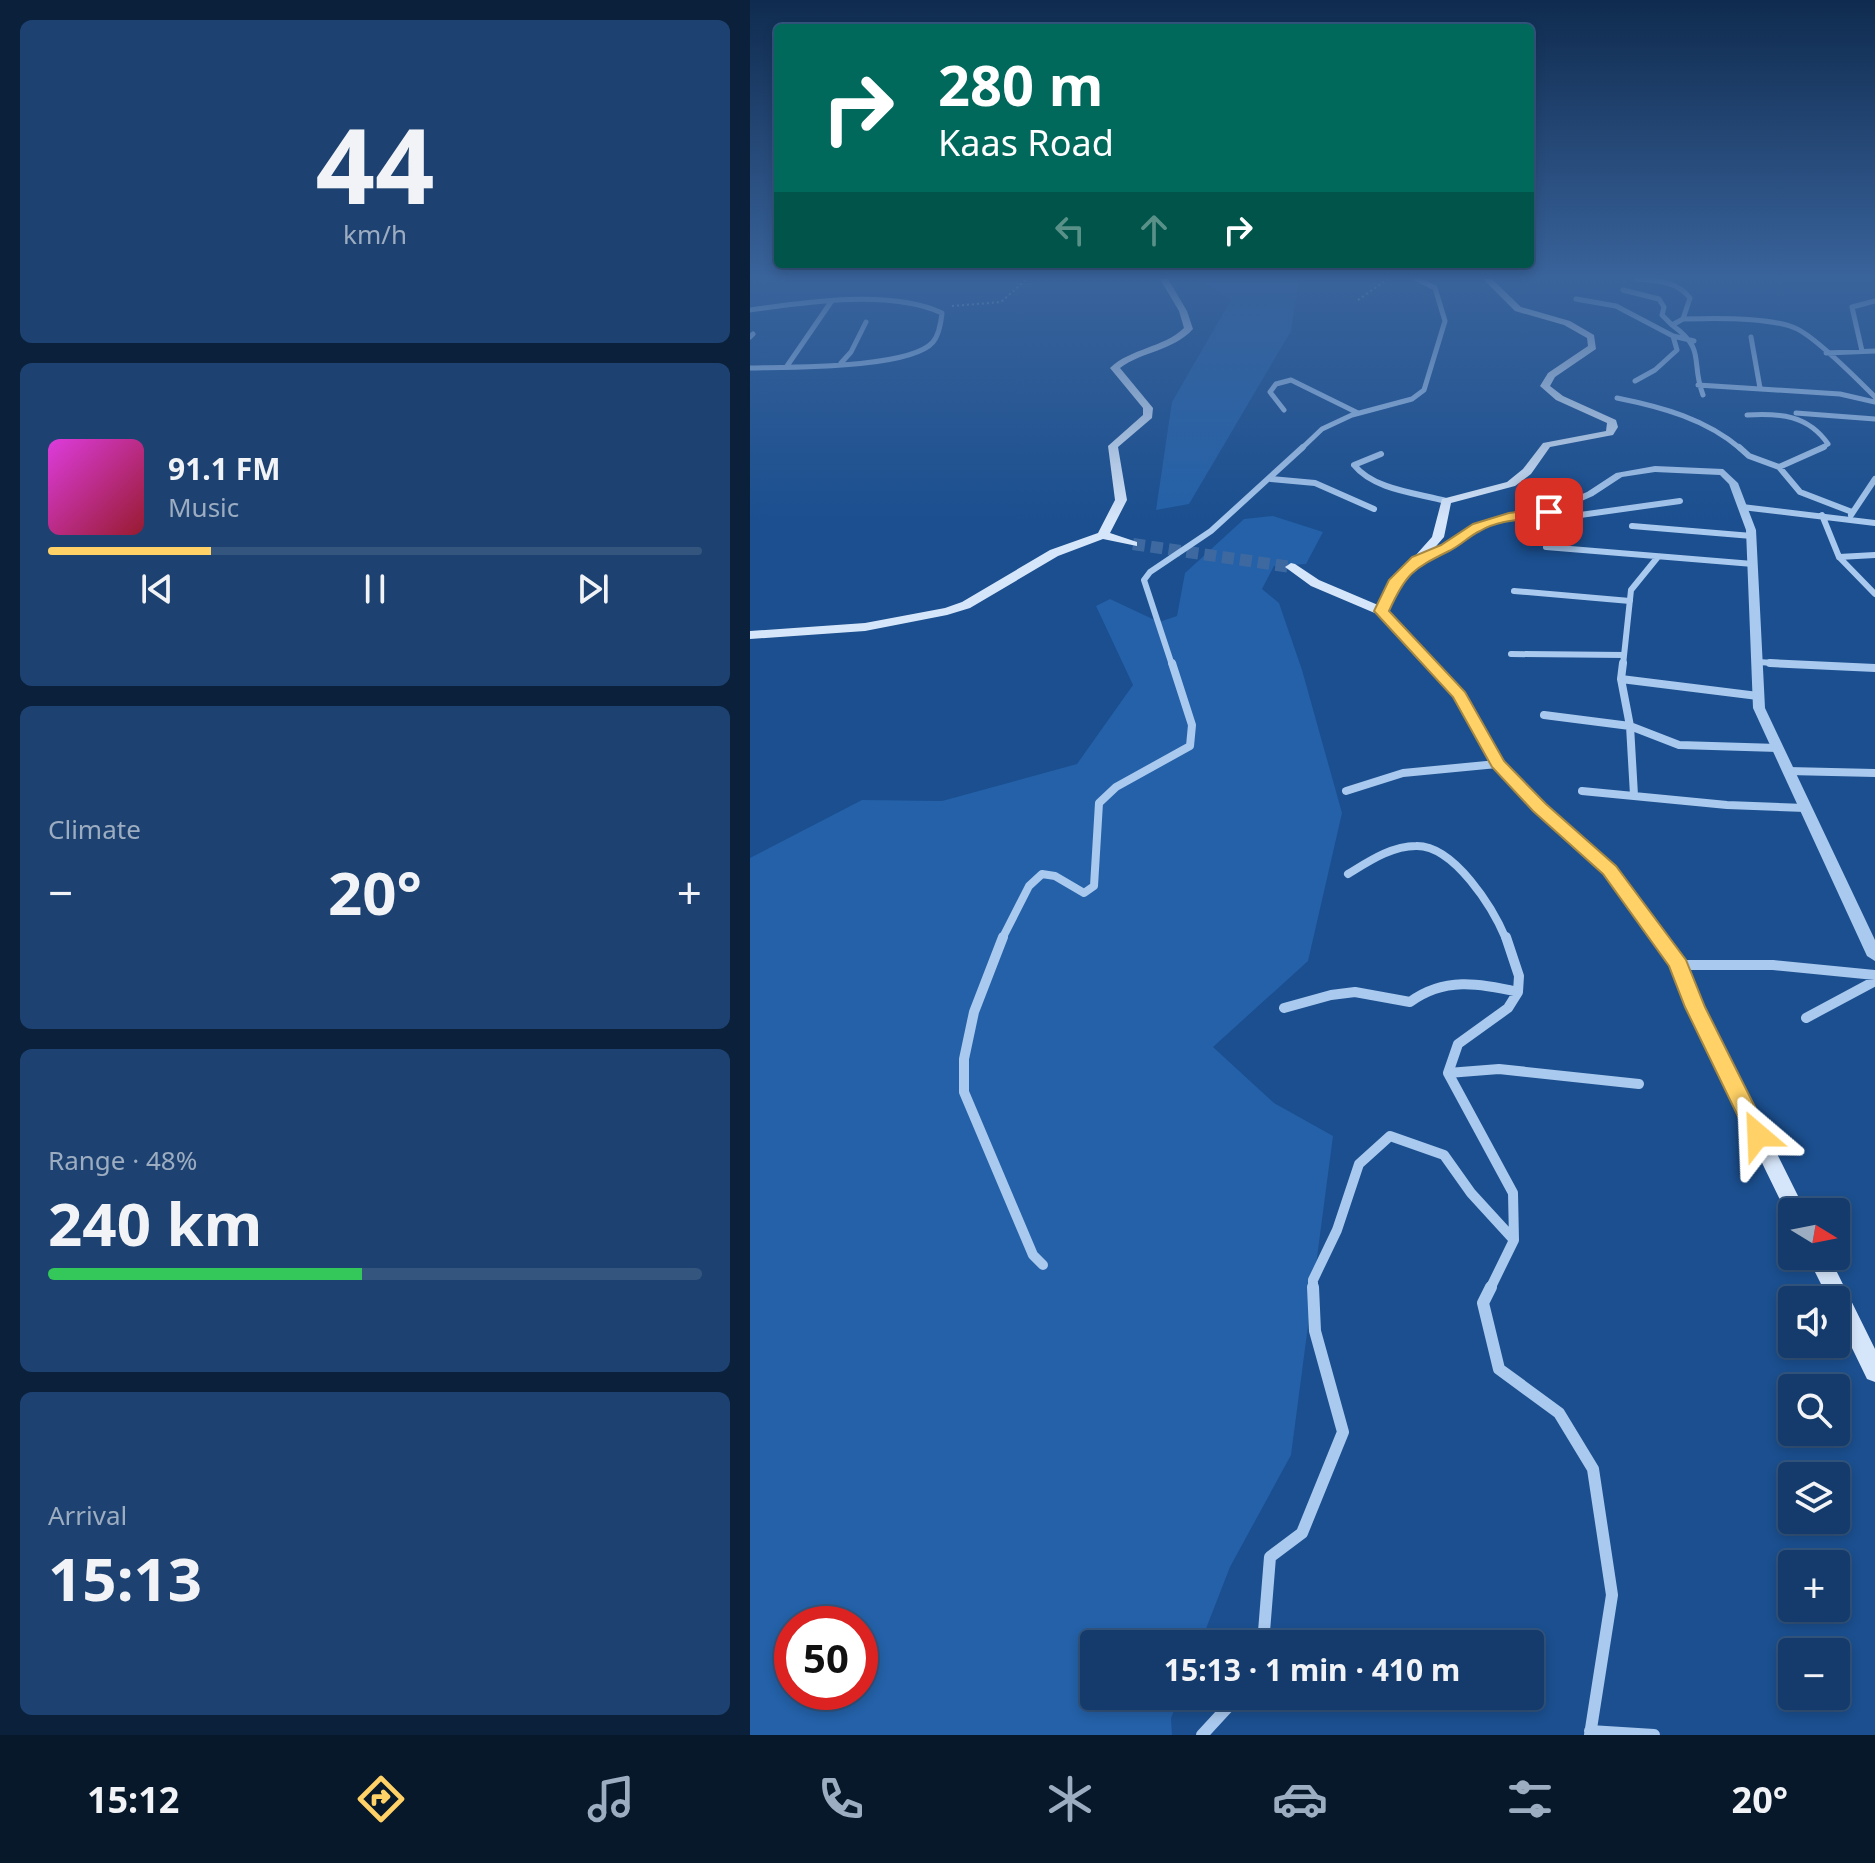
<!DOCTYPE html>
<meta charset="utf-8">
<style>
body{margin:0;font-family:"Noto Sans",sans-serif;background:#1d4271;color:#f1f3f6;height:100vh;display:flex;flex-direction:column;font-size:30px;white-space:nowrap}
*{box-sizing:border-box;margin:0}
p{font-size:26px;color:#9dadc1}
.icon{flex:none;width:44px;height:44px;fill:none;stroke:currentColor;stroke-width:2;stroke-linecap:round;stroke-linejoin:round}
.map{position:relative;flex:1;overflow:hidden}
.panel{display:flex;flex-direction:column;gap:20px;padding:20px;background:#0b203b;width:750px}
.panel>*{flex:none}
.banner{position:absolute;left:24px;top:24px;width:760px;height:244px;border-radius:8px;box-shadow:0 4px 12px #0003,0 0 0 2px #33557e;background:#00695c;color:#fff;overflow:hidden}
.needle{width:52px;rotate:100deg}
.tools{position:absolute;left:1028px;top:1198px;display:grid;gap:16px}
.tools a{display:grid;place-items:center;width:72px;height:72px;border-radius:8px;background:#143b6b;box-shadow:0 4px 12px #0003,0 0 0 2px #33557e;font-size:40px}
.speed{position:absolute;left:24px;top:1606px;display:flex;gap:16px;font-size:40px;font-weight:700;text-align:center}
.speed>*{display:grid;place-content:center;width:104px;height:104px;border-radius:50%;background:#143b6b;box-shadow:0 4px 12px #0003,0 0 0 2px #33557e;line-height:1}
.speed .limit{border:12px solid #d22;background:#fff;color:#111}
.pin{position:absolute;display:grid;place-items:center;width:68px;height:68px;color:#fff;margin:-34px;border-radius:16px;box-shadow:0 4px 12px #0006}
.me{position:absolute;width:88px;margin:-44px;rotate:334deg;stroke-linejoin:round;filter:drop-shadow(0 0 6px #0008)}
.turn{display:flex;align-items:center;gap:28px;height:168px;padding:0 32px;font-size:36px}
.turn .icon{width:104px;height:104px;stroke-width:2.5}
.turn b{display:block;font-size:56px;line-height:68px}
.lanes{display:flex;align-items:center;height:76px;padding:0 32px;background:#0003;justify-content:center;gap:40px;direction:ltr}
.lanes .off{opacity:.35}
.big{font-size:60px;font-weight:700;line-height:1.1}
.panel .tile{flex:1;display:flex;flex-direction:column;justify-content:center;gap:12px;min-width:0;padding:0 28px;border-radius:12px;background:#1d4271}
.panel .dial{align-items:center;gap:0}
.dial b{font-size:104px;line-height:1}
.song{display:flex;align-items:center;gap:24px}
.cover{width:96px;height:96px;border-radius:12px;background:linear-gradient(135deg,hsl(300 70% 55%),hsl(350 70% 35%))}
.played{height:8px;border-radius:4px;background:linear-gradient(90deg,#ffd166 25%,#33557e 25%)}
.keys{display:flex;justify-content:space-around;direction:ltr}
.heat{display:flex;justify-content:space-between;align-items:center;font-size:44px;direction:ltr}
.charge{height:12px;border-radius:6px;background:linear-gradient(90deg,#34c759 48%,#33557e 0)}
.trip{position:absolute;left:330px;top:1630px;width:464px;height:80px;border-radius:8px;background:#143b6b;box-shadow:0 4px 12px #0003,0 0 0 2px #33557e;font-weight:700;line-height:80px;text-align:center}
.tab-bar{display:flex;height:128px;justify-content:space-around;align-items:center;background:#08182b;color:#9dadc1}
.tab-bar .icon{width:56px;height:56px}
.tab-bar .on{color:#ffd166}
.tab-bar b{font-size:36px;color:#f1f3f6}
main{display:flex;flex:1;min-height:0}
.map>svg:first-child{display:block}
.green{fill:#2461a8;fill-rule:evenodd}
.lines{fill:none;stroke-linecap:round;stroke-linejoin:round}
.secondary-tunnel{stroke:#3d69a0;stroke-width:12;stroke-dasharray:12 6;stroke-linecap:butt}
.path{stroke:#a9c9ee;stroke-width:2;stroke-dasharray:2 3;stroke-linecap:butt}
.minor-far4{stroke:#a9c9ee;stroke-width:5}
.minor-far3{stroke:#a9c9ee;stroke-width:6}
.minor-far2{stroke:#a9c9ee;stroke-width:8}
.minor-far1{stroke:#a9c9ee;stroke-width:10}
.minor{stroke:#a9c9ee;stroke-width:12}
.tertiary{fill:#a9c9ee;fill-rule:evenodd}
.secondary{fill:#d6e6fa;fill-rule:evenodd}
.route{fill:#ffd166;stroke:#a68842;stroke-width:2}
</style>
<main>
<section class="panel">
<div class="tile dial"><b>44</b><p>km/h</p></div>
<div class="tile">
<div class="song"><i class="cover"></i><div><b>91.1 FM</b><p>Music</p></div></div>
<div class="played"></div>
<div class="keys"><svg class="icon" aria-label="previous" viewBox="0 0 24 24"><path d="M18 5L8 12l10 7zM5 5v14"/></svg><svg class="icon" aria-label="pause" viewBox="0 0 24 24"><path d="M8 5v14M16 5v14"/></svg><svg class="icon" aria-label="next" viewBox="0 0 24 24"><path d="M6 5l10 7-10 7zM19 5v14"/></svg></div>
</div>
<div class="tile"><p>Climate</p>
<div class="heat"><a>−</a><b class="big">20°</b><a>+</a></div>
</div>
<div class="tile"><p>Range · 48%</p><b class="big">240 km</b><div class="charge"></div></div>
<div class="tile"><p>Arrival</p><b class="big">15:13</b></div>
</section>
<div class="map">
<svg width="1125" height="1735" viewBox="0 0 1125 1735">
<rect width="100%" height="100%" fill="#1b4f8f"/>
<path class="green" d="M 450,279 L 549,279 L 541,331 L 439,504 L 406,510 L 422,402 L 481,300 Z
M 523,516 L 573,532 L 556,564 L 524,566 L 512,589 L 529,603 L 552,670 L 592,813 L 558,961 L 463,1047 L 524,1103 L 583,1136 L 541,1455 L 480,1567 L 450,1644 L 344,1644 L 344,1696 L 430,1696 L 421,1718 L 422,1735 L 0,1735 L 0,858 L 112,800 L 192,801 L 327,764 L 383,685 L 346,606 L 360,599 L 409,622 L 427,616 L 435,573 L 494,519 ZM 42,1624 L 110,1624 L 110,1692 L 42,1692 Z"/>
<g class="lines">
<path class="secondary-tunnel" d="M 383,544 L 541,567"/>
<path class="path" d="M 608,300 L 638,279
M 202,306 L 251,302 L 277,279"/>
<path class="minor-far4" d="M 887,279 C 907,281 927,281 940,298 L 933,319 C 961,318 1019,317 1045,328 C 1065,336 1108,380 1125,397
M 873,290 L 909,299 L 914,307 L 912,315 L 922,325
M 826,299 L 866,306 L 923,336 L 944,341
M 0,310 C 55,302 141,289 192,313 C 191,322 189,335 183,342 C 160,369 36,367 0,368
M 933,319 L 922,325 C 957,350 940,361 953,395
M 0,337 L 3,334
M 1001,337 L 1010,388
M 1112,351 L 1102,307 L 1125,301
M 1076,353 L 1125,351
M 91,363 L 101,352 L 116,322
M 37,366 L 81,302
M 885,381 L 905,370 L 927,350 L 923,336
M 948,385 L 1090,394 L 1125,402
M 867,398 C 912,407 956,419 991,449
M 534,410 L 520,392 L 526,384 L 541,380 L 608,413
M 1046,413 L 1125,419
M 997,415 C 1030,413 1058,415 1078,444 L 1070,449
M 551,449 L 572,429 L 602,415 L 662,399 L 674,390 L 695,321 L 685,288 L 667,279"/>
<path class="minor-far3" d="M 989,447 L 999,456 L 1029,467
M 1074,447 L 1029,467 L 1050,492 L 1102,512
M 631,454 L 604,465 C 624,490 667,493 696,501
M 521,479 L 565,483 L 624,509
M 992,507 L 1125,523
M 799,512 L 823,516 L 930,501
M 1072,515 L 1089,557 L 1125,594
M 1101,515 L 1125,479
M 882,526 L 1002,536
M 796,547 L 1003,564
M 1089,557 L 1125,555
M 764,591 L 880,601
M 761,654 L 874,655
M 1007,662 L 1059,665
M 422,665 L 394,580 L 400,572 L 461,531 L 553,447
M 873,665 L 881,590 L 907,558"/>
<path class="minor-far2" d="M 873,663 L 871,679 L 1008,696
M 1020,663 L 1125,668
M 871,679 L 880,726 L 884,795
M 794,715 L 880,726 L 929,745 L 1028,748
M 1038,771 L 1125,773
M 596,791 L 653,773 L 747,764
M 832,791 L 977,805 L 1055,808
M 598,874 C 618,862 641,846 666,846 C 704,845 743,908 756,939
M 252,939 L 279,886 L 292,874 L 305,876 L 334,893 L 344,886 L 349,803 L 366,787 L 440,746 L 442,725 L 422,663"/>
<path class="minor-far1" d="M 253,937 L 224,1012 L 214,1059 L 214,1092 L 283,1255 L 293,1265
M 929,965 L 1023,965 L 1125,975
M 534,1008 L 581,995 L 605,992 L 660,1002 C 694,977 729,983 768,992
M 1056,1018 L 1125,981
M 698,1073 L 749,1069 L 889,1084
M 563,1289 L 563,1280 L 587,1230 L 609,1164 L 640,1136 L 694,1155 L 721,1193 L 764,1240
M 740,1289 L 764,1240 L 763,1193 L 698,1073 L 708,1044 L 758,1008 L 768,992 L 769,976 L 756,937"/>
<path class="minor" d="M 741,1287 L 733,1303 L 749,1369 L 809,1413 L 843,1469 L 862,1595 L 840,1735
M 513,1644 L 520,1557 L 552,1533 L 593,1432 L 565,1331 L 563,1287
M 840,1731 L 904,1735
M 452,1735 L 488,1696"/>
<path class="tertiary" d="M 905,466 L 973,469 L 988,483 L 1006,530 L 1015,708 L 1125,940 L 1125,961 L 1117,956 L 1003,708 L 996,530 L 979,484 L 970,475 L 905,472 L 872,477 L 843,496 L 802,514 L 760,520 L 731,529 L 700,550 L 671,562 L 663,562 L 662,560 L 692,546 L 723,525 L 759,514 L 797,509 L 837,492 L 866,473 Z"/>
<path class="secondary" d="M 410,279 L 418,279 L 437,311 L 443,329 C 423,351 393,351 370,368 L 403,408 L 402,418 L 368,447 L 377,500 L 360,533 L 387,542 L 387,546 L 353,539 L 308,556 L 220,608 L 197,615 L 115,631 L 0,639 L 0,631 L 115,623 L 195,608 L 212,602 L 300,550 L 348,533 L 365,500 L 358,446 L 393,415 L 393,408 L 360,368 C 381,348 413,348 434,328 L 429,311 Z
M 733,279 L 742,279 L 771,307 L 820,321 L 844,335 L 846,349 L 805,377 L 800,386 L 813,396 L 866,420 L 868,427 L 863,435 L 800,447 L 781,474 L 765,486 L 701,503 L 694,537 L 649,589 L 638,611 L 715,692 L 753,762 L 794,804 L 866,866 L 935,961 L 954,1007 L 1056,1212 L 1042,1212 L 1042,1219 L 1036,1212 L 936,1007 L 921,966 L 854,874 L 784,810 L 742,767 L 704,697 L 627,614 L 561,586 L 535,567 L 541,563 L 545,564 L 569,580 L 628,605 L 639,585 L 682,537 L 692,499 L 757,482 L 773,469 L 793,443 L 856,431 L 857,423 L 806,400 L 790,386 L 798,373 L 838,346 L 837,338 L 814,325 L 765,311 Z
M 1057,1256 L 1079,1256 L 1125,1349 L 1125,1382 L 1117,1379 L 1086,1315 L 1086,1300 L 1079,1300 Z"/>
</g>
<linearGradient id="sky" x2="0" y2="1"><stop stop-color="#0f2b4f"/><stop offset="0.53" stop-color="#39639b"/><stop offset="1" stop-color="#39639b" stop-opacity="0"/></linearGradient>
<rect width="1125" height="522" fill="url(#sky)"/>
<path class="route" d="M 799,508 L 806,512 L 804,515 C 780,520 752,518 730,531 C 719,536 710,546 699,551 C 663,569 656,573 639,611 L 715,692 L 754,761 L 796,804 L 866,866 L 936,960 L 955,1007 L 1019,1135 L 1016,1141 L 1008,1144 L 1000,1141 L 935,1007 L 919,966 L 853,874 L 783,811 L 742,767 L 703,697 L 624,611 L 639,580 L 662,557 L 691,545 L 723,524 L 759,513 Z"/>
</svg>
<div class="tools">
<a><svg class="needle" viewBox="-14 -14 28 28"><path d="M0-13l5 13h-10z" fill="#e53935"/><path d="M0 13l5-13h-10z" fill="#9dadc1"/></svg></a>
<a><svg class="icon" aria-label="sound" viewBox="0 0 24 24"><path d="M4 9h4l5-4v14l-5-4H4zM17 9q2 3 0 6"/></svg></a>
<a><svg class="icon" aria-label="search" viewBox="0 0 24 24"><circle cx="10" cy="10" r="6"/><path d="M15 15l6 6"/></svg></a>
<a><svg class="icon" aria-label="layers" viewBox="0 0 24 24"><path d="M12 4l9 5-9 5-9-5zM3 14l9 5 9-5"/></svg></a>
<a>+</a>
<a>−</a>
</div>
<div class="speed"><div class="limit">50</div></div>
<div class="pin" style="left:799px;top:512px;background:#d93025"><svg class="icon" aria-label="arrive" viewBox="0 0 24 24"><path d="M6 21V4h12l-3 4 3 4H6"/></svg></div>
<svg class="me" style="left:1008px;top:1135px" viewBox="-20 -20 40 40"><path d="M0-17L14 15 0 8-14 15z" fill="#ffd166" stroke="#fff" stroke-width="4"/></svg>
<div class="trip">15:13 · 1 min · 410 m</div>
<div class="banner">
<div class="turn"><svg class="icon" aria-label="right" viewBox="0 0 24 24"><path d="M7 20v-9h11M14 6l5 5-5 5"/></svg><div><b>280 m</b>Kaas Road</div></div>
<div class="lanes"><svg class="icon off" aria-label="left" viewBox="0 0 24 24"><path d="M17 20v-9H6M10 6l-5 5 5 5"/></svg><svg class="icon off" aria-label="ahead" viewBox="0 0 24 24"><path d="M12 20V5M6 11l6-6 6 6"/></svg><svg class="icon" aria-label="right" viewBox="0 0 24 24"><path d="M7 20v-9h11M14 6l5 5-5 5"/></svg></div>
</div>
</div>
</main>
<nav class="tab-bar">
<b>15:12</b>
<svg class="icon on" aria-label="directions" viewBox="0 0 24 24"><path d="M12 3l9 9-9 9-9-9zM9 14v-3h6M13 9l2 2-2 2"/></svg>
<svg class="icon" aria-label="music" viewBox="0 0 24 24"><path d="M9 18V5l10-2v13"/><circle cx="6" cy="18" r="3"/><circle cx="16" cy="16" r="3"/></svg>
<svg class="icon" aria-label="phone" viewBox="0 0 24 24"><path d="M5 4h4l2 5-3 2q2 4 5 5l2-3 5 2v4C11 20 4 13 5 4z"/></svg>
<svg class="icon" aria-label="climate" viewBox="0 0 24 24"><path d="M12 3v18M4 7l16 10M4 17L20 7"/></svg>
<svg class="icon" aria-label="car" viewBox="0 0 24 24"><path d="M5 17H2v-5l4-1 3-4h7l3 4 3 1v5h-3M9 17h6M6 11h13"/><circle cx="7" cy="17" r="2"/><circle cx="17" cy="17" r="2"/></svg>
<svg class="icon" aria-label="filters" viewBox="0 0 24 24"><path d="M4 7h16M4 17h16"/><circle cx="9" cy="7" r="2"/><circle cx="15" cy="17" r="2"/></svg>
<b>20°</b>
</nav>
